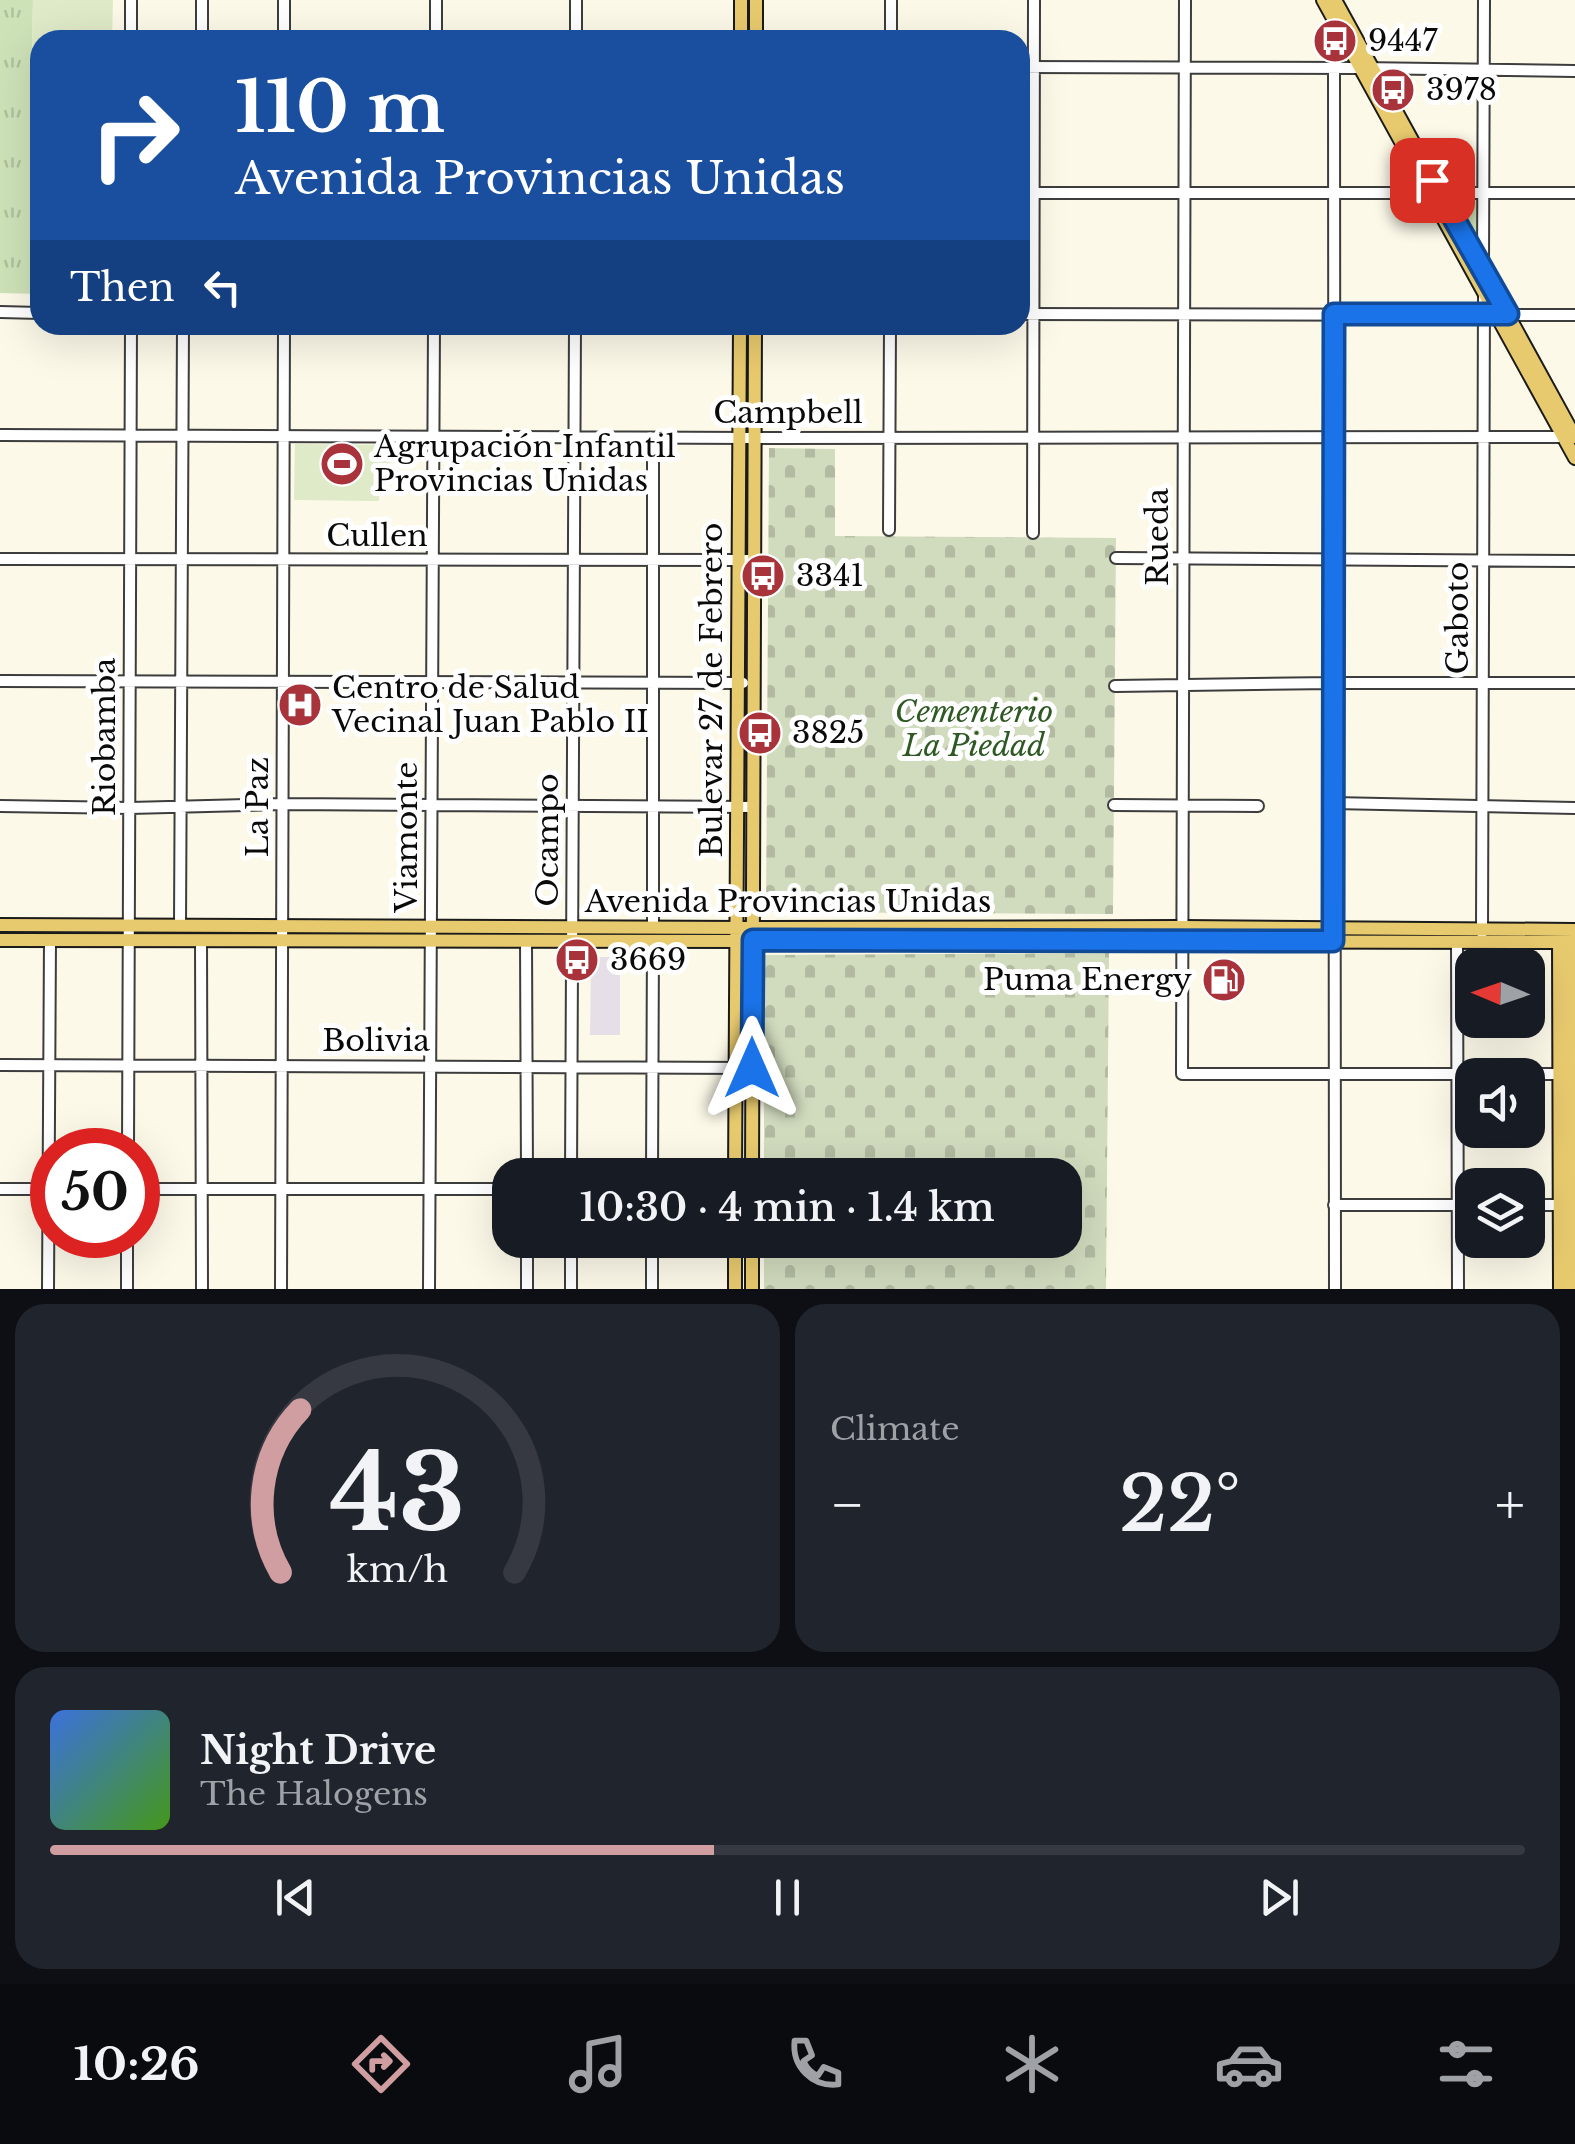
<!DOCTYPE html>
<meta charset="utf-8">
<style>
body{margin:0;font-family:"Libre Baskerville",serif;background:#20242c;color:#f1f3f6;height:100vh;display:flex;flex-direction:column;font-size:38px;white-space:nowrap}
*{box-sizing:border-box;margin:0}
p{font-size:32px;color:#9ea1a6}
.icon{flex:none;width:55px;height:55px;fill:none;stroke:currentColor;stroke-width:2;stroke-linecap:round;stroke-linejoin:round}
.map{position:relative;height:1289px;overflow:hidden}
.side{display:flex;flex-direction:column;gap:15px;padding:15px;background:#0d0f14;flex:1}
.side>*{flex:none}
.top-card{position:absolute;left:30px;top:30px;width:1000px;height:305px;border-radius:30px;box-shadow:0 10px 40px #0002;background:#1a4fa0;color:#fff;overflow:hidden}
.needle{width:65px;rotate:272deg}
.buttons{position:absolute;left:1455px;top:948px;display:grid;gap:20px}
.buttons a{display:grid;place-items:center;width:90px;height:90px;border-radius:20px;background:#171b24;box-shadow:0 10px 40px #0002;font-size:50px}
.speed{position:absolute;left:30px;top:1128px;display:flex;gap:20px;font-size:50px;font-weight:700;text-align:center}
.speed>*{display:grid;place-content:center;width:130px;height:130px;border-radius:50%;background:#171b24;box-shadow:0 10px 40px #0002;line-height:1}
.speed .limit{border:15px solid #d22;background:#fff;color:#111}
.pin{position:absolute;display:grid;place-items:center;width:85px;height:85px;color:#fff;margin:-42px;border-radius:20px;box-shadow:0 5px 15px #0006}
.me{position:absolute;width:110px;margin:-55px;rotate:0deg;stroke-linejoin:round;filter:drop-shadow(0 0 8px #0008)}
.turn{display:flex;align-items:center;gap:35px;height:210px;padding:0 40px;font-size:45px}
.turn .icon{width:130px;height:130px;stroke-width:2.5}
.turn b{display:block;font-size:70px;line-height:85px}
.then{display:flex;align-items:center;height:95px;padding:0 40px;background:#0003;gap:20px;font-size:38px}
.big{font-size:75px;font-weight:600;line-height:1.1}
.side .card{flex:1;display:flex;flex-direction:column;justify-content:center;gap:15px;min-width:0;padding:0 35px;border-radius:30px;background:#20242c}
.side .dial{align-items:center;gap:0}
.dial svg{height:260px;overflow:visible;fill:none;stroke:#363941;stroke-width:7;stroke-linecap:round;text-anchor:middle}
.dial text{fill:#f1f3f6;stroke:none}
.song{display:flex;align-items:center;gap:30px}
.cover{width:120px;height:120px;border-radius:15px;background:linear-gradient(135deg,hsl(220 70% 55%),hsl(100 70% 35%))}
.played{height:10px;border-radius:5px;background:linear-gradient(90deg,#d09da1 45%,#363941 45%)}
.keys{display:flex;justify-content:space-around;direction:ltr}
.heat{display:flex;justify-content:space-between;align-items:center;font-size:55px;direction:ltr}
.side .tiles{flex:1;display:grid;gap:15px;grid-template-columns:1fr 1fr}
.card:last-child{grid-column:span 2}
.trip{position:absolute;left:492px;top:1158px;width:590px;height:100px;border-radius:30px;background:#171b24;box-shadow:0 10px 40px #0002;font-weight:600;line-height:100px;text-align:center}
.tabs{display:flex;height:160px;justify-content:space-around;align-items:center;background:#090b0e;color:#9ea1a6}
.tabs .icon{width:70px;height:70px}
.tabs .active{color:#d09da1}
.tabs b{font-size:45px;color:#f1f3f6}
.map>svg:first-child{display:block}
.industrial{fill:#e7dfe8}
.grass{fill:url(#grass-tufts)}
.cemetery{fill:url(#cemetery-stones)}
.pitch{fill:#dfeac8}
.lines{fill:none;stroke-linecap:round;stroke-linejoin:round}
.minor-casing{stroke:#3d3d3d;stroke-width:14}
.major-casing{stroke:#1b1b1b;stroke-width:16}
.minor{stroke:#fff;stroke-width:10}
.major{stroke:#e8ca6e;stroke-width:12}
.route-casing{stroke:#114b97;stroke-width:25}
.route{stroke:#1a73e8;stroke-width:18}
.labels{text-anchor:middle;stroke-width:10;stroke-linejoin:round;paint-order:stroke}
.poi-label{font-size:30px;fill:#0a0a0a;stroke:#fff;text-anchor:start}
.street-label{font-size:30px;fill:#0a0a0a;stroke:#fff}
.park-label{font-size:30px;font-style:italic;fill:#2e5923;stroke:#fff}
</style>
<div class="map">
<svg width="1575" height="1289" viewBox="0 0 1575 1289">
<defs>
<pattern id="grass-tufts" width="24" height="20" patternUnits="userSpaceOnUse" patternTransform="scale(2.5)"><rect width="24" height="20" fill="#cee2b8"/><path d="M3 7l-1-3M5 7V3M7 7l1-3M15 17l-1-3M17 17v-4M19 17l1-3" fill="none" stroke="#b0c19d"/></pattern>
<pattern id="cemetery-stones" width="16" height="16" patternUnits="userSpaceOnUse" patternTransform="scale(2.5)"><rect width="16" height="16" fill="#d1dbbe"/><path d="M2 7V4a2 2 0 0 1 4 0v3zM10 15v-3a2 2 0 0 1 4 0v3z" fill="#b2bba2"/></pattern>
</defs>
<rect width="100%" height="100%" fill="#fcf9e9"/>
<path class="industrial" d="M 591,957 L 620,957 L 620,1035 L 590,1035 Z"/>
<path class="grass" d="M 0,0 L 33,0 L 32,54 L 40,55 L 40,75 L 32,76 L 31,256 L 40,257 L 40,294 L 0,293 Z
M 1455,197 L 1480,197 L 1479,239 L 1477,239 Z"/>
<path class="cemetery" d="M 769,448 L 835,449 L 835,536 L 1116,538 L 1113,914 L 766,912 Z
M 1109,953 L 1106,1289 L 764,1289 L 764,1240 L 1065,1240 L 1065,1175 L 764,1175 L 764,955 Z"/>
<path class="pitch" d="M 33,0 L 113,0 L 112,40 L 40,40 L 40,55 L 32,55 Z
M 32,75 L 40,75 L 40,257 L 31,257 Z
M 295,444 L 390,445 L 390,484 L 379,484 L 379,501 L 294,500 Z"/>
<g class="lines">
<defs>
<path id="minor" d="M 1185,0 L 1182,1074 L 1562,1074
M 131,40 L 131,0
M 202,40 L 202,0
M 284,40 L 284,0
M 436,40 L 436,0
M 576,40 L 576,0
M 891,40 L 891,0
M 1020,67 L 1360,68 L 1575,71
M 1334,68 L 1335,1289
M 1020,193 L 1575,193
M 1483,268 L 1484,0
M 0,312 L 40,313
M 1020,314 L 1575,315
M 0,435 L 754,438 L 1569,437
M 653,438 L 653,928
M 889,530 L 890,325
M 1033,533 L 1034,0
M 1116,558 L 1575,561
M 0,559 L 754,560
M 0,681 L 743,683
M 1115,686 L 1333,683 L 1575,683
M 1333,803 L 1575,808
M 1114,805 L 1258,806
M 0,806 L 130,808 L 283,804 L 753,807
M 180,926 L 183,325
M 1482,933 L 1484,295
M 201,940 L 202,1289
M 526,940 L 527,1175
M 1457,941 L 1458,1289
M 0,1065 L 752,1068
M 128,1150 L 131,325
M 571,1175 L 575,325
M 652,1175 L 653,940
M 0,1189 L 52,1189
M 138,1189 L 510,1189
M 1334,1205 L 1472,1205
M 1528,1205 L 1564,1205
M 527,1240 L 527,1289
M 48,1289 L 50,940
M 127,1289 L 127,1235
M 281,1289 L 284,325
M 429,1289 L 434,325
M 571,1289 L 571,1240
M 652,1289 L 652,1240"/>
<path id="major" d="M 1323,0 L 1575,458
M 1335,0 L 1575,437
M 741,40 L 741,0
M 756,40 L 756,0
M 0,925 L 748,928 L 1182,927 L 1575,930
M 1559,938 L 1560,1289
M 1570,938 L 1570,1289
M 0,940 L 1575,942
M 735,1175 L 740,325
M 752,1175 L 755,325
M 735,1289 L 735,1240
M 752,1289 L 752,1240"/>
</defs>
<use href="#minor" class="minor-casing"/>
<use href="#major" class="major-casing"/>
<use href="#minor" class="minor"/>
<use href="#major" class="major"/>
</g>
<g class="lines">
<defs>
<path id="route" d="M 752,1068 L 753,940 L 1333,941 L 1334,314 L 1508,314 L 1432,180"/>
</defs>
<use href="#route" class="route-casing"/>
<use href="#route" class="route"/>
</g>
<defs>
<symbol id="bus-disc" viewBox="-11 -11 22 22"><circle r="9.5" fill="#a8333a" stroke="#fff"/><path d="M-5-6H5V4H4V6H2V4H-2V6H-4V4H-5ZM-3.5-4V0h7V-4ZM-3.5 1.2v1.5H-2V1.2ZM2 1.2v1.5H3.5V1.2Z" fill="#fff"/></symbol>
<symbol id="stadium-disc" viewBox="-11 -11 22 22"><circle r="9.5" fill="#a8333a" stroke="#fff"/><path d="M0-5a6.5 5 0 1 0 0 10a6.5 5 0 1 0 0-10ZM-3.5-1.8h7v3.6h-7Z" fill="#fff"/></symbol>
<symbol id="hospital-disc" viewBox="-11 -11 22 22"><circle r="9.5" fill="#a8333a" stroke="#fff"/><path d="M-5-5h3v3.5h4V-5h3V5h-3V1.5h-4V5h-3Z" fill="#fff"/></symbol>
<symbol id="fuel-disc" viewBox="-11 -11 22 22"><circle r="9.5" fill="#a8333a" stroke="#fff"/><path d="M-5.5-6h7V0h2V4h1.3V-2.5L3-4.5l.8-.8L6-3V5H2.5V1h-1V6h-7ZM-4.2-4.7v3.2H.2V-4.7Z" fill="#fff"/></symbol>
</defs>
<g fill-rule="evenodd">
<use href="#bus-disc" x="1310" y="16" width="50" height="50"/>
<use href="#bus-disc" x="1368" y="65" width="50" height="50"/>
<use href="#stadium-disc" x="317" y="439" width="50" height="50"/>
<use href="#bus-disc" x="738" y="551" width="50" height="50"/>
<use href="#hospital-disc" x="275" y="680" width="50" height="50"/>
<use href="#bus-disc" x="735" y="708" width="50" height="50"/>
<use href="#bus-disc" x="552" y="935" width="50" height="50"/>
<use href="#fuel-disc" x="1199" y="955" width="50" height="50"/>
</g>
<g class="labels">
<g class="poi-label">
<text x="1368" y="51">9447</text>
<text x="1426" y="100">3978</text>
<text x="374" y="457">Agrupación Infantil<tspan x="374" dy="34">Provincias Unidas</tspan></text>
<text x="796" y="586">3341</text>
<text x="332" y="698">Centro de Salud<tspan x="332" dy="34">Vecinal Juan Pablo II</tspan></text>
<text x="792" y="743">3825</text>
<text x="610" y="970">3669</text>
<text x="1192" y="990" text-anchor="end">Puma Energy</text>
</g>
<g class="street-label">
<text x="788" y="423">Campbell</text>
<text x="377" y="546">Cullen</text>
<text transform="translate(1158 537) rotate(-90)" y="10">Rueda</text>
<text transform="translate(1458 618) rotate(-90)" y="10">Gaboto</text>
<text transform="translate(712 690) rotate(-90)" y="10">Bulevar 27 de Febrero</text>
<text transform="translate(105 737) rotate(-90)" y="10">Riobamba</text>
<text transform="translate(258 807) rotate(-90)" y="10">La Paz</text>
<text transform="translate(407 837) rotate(-90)" y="10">Viamonte</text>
<text transform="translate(548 840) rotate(-90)" y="10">Ocampo</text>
<text x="788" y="912">Avenida Provincias Unidas</text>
<text x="376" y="1051">Bolivia</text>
</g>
<g class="park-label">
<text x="974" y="722">Cementerio<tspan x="974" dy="34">La Piedad</tspan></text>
</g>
</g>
</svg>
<div class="buttons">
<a><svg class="needle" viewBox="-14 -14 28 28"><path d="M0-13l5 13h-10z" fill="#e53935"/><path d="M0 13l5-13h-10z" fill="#9ea1a6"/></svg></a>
<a><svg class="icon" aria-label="sound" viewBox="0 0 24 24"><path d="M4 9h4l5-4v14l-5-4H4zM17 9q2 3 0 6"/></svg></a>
<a><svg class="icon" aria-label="layers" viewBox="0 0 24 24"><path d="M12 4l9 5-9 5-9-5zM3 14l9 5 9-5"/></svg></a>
</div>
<div class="speed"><div class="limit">50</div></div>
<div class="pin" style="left:1432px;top:180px;background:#d93025"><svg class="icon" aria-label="arrive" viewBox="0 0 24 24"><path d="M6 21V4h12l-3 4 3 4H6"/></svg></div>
<svg class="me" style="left:752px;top:1068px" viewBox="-20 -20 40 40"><path d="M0-17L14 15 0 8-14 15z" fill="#1a73e8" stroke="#fff" stroke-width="4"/></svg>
<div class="trip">10:30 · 4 min · 1.4 km</div>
<div class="top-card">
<div class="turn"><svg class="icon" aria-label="right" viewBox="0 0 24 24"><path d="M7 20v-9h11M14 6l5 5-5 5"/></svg><div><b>110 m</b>Avenida Provincias Unidas</div></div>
<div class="then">Then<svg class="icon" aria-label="left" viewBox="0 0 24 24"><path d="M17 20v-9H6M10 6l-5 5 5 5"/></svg></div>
</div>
</div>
<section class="side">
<div class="tiles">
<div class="card dial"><svg viewBox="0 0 100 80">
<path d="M14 69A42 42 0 1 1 86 69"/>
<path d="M14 69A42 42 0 0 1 20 19" stroke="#d09da1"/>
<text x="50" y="56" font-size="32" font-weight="700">43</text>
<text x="50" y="72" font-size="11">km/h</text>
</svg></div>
<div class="card"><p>Climate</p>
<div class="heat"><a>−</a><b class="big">22°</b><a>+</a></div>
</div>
<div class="card">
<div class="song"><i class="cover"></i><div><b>Night Drive</b><p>The Halogens</p></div></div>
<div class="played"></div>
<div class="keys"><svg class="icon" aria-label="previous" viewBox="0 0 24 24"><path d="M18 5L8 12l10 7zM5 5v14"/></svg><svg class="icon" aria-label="pause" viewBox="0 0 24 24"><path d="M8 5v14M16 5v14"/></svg><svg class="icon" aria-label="next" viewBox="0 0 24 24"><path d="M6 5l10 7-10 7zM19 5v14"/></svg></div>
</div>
</div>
</section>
<nav class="tabs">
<b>10:26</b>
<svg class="icon active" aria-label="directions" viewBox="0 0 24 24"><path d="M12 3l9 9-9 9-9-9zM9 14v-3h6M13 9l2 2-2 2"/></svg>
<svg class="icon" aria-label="music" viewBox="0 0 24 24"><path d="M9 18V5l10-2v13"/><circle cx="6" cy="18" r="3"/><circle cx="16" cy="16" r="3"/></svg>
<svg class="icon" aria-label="phone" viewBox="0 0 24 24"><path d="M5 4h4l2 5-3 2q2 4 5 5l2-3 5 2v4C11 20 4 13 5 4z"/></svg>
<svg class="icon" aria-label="climate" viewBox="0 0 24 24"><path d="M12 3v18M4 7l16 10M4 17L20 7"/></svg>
<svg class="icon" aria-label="car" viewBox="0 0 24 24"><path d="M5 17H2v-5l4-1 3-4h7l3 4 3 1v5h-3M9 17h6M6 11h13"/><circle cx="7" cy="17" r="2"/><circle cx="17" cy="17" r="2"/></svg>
<svg class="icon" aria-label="filters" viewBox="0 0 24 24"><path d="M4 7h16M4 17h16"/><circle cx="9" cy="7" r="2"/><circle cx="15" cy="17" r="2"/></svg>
</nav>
